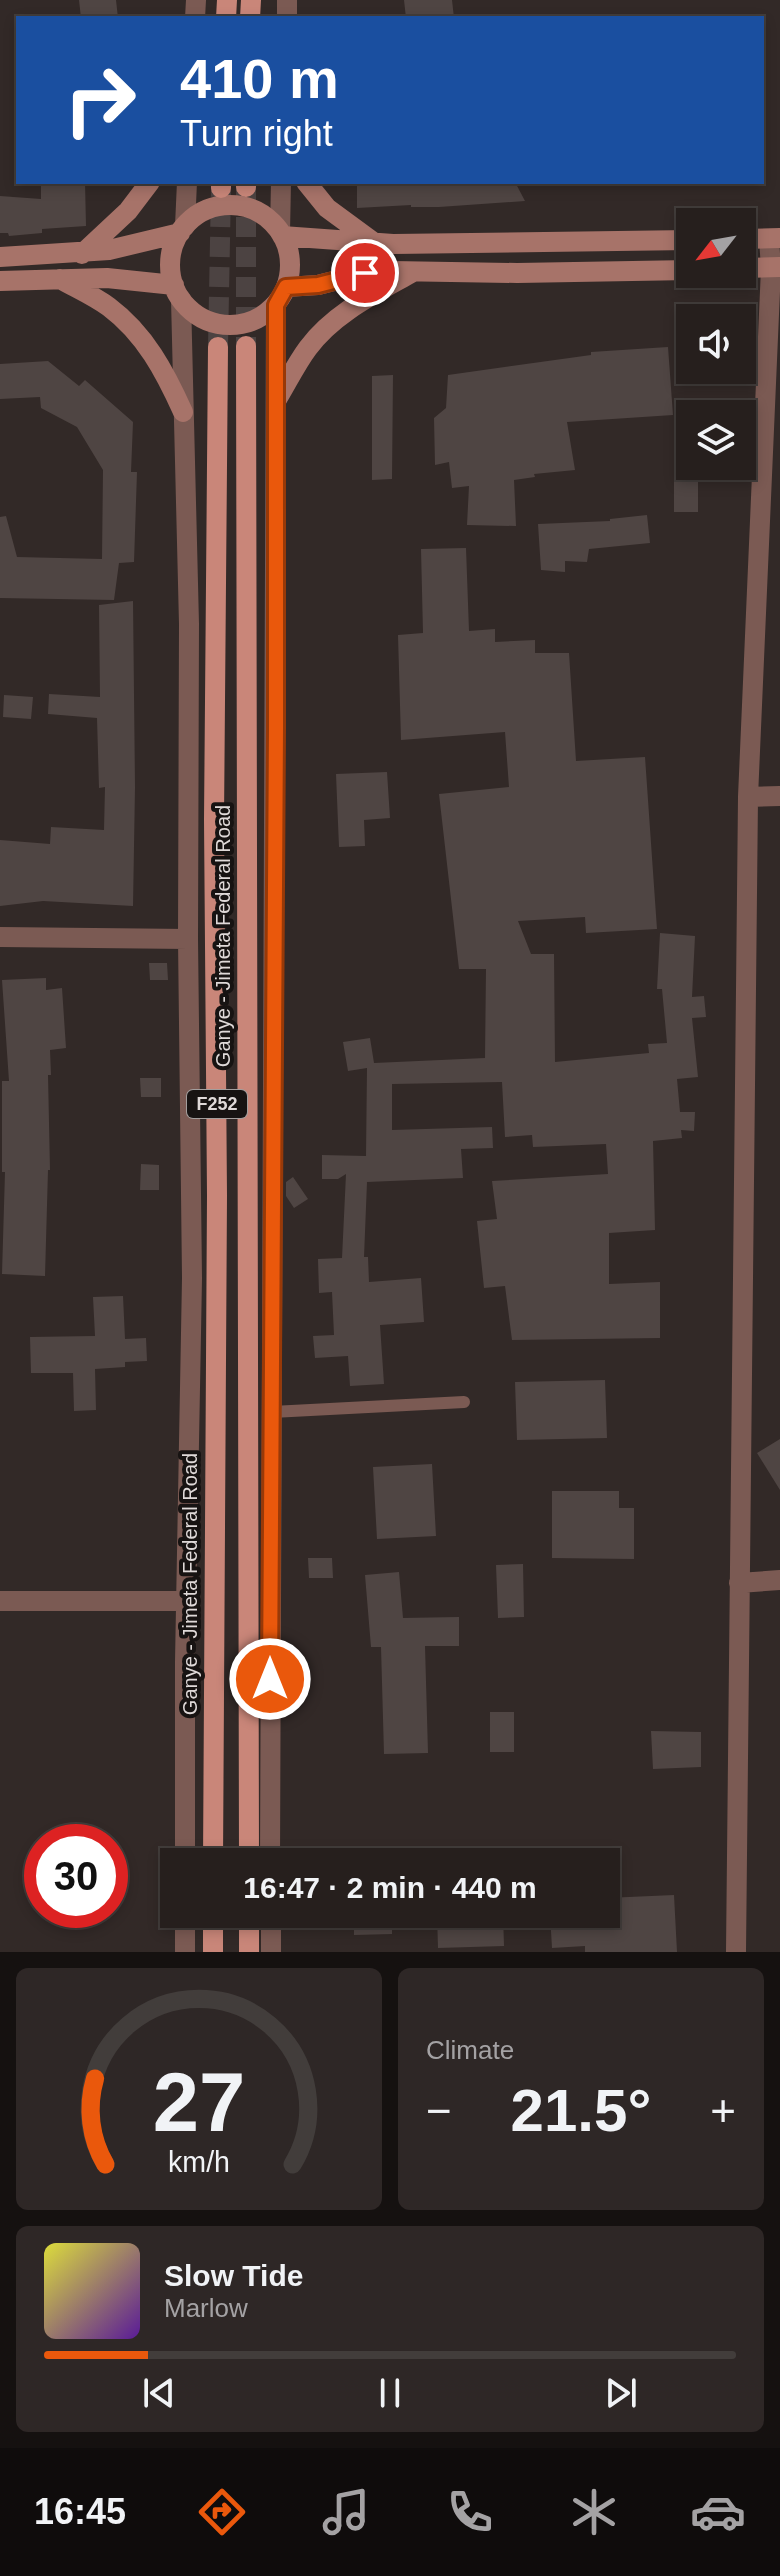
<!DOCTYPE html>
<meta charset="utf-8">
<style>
body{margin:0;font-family:Arial,sans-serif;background:#2e2726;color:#f1f3f6;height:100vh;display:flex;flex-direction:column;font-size:30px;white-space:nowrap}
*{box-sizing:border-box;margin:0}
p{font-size:26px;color:#a4a2a4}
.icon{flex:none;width:44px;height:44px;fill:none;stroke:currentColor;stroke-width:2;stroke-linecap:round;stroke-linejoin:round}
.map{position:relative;height:1952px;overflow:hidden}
.drawer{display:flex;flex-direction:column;gap:16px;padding:16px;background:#151110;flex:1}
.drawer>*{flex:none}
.top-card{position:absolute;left:16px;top:16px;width:748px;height:168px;border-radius:0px;box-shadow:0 4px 12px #0003,0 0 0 2px #423d3b;background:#1a4fa0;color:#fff;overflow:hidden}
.needle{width:52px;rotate:239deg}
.tools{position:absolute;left:676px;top:208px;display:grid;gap:16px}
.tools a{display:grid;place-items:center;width:80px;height:80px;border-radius:0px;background:#261f1d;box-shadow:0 4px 12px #0003,0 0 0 2px #423d3b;font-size:40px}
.speed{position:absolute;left:24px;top:1824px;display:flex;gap:16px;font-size:40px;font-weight:700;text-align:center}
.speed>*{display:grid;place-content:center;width:104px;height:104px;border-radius:50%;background:#261f1d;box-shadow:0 4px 12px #0003,0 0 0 2px #423d3b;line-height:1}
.speed .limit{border:12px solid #d22;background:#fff;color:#111}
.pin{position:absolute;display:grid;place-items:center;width:68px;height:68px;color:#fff;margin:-34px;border:4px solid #fff;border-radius:50%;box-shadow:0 2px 8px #0007}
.me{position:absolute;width:88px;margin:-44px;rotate:0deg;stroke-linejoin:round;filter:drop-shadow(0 0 6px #0008)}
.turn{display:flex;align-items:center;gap:28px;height:168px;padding:0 32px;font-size:36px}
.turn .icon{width:104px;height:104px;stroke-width:2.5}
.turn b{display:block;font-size:56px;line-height:68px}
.big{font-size:60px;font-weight:600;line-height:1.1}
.drawer .card{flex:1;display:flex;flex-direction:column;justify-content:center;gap:12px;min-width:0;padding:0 28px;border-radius:12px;background:#2e2726}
.drawer .dial{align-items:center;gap:0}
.dial svg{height:208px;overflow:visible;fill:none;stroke:#423d3b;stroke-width:7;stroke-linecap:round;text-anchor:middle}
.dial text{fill:#f1f3f6;stroke:none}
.song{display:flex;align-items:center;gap:24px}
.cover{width:96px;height:96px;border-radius:12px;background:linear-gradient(135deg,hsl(60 70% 55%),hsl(270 70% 35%))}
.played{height:8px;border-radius:4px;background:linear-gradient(90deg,#ea580c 15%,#423d3b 15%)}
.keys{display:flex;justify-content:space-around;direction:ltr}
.heat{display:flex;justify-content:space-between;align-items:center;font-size:44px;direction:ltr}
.drawer .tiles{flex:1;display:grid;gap:16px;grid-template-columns:1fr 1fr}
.card:last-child{grid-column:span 2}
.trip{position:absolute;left:160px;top:1848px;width:460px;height:80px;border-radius:0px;background:#261f1d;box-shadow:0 4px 12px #0003,0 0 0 2px #423d3b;font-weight:600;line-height:80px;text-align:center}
.tab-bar{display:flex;height:128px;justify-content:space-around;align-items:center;background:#0f0c0c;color:#a4a2a4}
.tab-bar .icon{width:56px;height:56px}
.tab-bar .current{color:#ea580c}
.tab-bar b{font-size:36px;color:#f1f3f6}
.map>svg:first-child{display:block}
.building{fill:#4f4543}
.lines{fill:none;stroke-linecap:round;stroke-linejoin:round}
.primary-tunnel{stroke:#4c4342;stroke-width:20;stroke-dasharray:20 10;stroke-linecap:butt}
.service{stroke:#7b5a53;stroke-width:12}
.minor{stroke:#7b5a53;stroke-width:20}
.secondary{stroke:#a77369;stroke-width:20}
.primary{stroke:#c98679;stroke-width:20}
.route-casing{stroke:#983908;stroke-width:20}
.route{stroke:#ea580c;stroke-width:14}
.labels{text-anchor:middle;stroke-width:8;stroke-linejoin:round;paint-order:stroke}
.shield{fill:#171312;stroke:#a39e9d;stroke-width:2}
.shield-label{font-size:18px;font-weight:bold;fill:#dfd9d8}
.street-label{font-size:20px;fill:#dfd9d8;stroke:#171312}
</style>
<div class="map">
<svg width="780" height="1952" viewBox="0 0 780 1952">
<rect width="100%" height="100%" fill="#322927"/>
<path class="building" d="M 79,0 L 116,0 L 118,18 L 81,18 Z
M 404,0 L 452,0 L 454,18 L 406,18 Z
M 41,182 L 85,182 L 86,226 L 42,229 L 42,233 L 9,236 L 8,233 L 0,233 L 0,196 L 41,199 Z
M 357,182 L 515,182 L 525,201 L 439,207 L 411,207 L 411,205 L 357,208 Z
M 668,347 L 673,415 L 567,422 L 575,470 L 534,474 L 535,477 L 514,480 L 516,526 L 467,525 L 469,486 L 452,488 L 449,462 L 435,465 L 434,418 L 446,408 L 448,375 L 591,355 L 591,352 Z
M 48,361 L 79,386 L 85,380 L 133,422 L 131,472 L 137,472 L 134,562 L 119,563 L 114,600 L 0,598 L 0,517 L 6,516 L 17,557 L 102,559 L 103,470 L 77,427 L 41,408 L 40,397 L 0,399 L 0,364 Z
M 393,375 L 392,479 L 372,480 L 372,376 Z
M 674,466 L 698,466 L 698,512 L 674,512 Z
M 647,515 L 650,543 L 589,549 L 587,562 L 565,561 L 565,572 L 541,570 L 538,524 L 610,521 L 610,519 Z
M 466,548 L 469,631 L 495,629 L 495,642 L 535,640 L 535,653 L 569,653 L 576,761 L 645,757 L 657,929 L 586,933 L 585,917 L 518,921 L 531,954 L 554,954 L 555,1062 L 649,1053 L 648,1044 L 667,1043 L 662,989 L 657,989 L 660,933 L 695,936 L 692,997 L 704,996 L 706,1017 L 692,1018 L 698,1077 L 677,1079 L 680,1112 L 695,1112 L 694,1131 L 681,1130 L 682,1138 L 653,1141 L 655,1230 L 609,1233 L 609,1284 L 660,1282 L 660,1338 L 512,1340 L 505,1286 L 484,1288 L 477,1221 L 497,1219 L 492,1181 L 608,1174 L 606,1144 L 533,1147 L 532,1135 L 505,1137 L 502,1082 L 392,1084 L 392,1130 L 492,1127 L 493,1148 L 461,1149 L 463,1178 L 367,1182 L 364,1257 L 368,1257 L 369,1282 L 421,1278 L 424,1322 L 380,1325 L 384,1384 L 350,1386 L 348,1356 L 315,1358 L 313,1336 L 334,1335 L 332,1292 L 319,1293 L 318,1259 L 342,1258 L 346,1174 L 338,1179 L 322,1179 L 322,1155 L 366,1156 L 367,1068 L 348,1071 L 343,1042 L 370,1038 L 374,1063 L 485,1058 L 486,969 L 459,969 L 439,794 L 509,787 L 505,732 L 401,740 L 398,635 L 423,633 L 421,549 Z
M 133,601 L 135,787 L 133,906 L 43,901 L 0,906 L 0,840 L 50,844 L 51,827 L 104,830 L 105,787 L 99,788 L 97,718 L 48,714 L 49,694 L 100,697 L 99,605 Z
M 4,695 L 33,697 L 31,719 L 3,717 Z
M 387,772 L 390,818 L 364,820 L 365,846 L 339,847 L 336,774 Z
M 149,963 L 167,963 L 168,980 L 150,980 Z
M 46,978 L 46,990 L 62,988 L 66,1048 L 50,1050 L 51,1075 L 48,1075 L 50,1170 L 48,1170 L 45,1276 L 2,1274 L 5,1172 L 2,1172 L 2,1081 L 9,1081 L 2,980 Z
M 140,1078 L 161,1078 L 161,1097 L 141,1097 Z
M 141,1164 L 159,1165 L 159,1190 L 140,1190 Z
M 293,1177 L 308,1199 L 294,1208 L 286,1196 L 286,1182 Z
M 123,1296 L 125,1339 L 146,1338 L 147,1361 L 125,1362 L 125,1367 L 95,1369 L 96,1410 L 74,1411 L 73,1373 L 31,1373 L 30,1337 L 95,1336 L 93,1297 Z
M 605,1380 L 607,1438 L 517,1440 L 515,1382 Z
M 780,1439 L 780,1490 L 757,1453 Z
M 432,1464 L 436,1536 L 377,1539 L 373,1467 Z
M 552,1491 L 619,1491 L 619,1508 L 634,1508 L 634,1559 L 552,1558 Z
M 308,1558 L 332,1558 L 333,1578 L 309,1578 Z
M 523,1564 L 524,1617 L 498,1618 L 496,1565 Z
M 399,1572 L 403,1618 L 459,1617 L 459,1646 L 425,1646 L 428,1753 L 384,1754 L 381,1647 L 371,1647 L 365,1575 Z
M 490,1712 L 514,1712 L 514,1752 L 490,1752 Z
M 651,1731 L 701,1732 L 701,1767 L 653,1769 Z
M 674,1895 L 677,1952 L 585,1952 L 585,1946 L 552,1948 L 550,1914 L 606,1914 L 606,1898 Z
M 354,1914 L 392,1914 L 392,1934 L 354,1935 Z
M 437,1914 L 503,1914 L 504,1946 L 438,1948 Z"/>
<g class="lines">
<path class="primary-tunnel" d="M 246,187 L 246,346
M 218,347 L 221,188"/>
<path class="service" d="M 272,1412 L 464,1402"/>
<path class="minor" d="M 195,18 L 196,0
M 287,18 L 287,0
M 185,226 L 187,182
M 280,232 L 281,182
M 181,299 L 189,624 L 188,939 L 192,1278 L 185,1662 L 185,1862
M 748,797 L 780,796
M 0,937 L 188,939
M 739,1583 L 780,1580
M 0,1601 L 188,1601
M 270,1862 L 276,305
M 271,1914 L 271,1952
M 185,1952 L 185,1914
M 736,1952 L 748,797 L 771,268 L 769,239"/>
<path class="secondary" d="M 306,182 L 327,208 L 376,244
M170 265a60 60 0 1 1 120 0a60 60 0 1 1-120 0Z
M 282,236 L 393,244 L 690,240
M 742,239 L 780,238
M 82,254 L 128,211 L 150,182
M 0,257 L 109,250 L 180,233
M 742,268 L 780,267
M 60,279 C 76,288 94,296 109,307 C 145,334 165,372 183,412
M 0,281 L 107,278 L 174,285
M 286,287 L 318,285 L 365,273 L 392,271 L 517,273 L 690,270
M 276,401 C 287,383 296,364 308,348 C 334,313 376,293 413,272"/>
<path class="primary" d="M 226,18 L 227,0
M 250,18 L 251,0
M 221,182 L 221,188
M 246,187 L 246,182
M 246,346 L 249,1862
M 213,1862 L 217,1195 L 214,820 L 218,347
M 249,1914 L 249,1952
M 213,1952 L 213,1914"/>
</g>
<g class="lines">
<defs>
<path id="route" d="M 270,1679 L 276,729 L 276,305 L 286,287 L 318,285 L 365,273"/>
</defs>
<use href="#route" class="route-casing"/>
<use href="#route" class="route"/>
</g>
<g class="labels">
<rect class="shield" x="187" y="1090" width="60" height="28" rx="6"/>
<g class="shield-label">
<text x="217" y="1110">F252</text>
</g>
<g class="street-label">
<text transform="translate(223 936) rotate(-90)" y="7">Ganye - Jimeta Federal Road</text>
<text transform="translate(190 1584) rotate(-90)" y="7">Ganye - Jimeta Federal Road</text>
</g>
</g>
</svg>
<div class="tools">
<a><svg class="needle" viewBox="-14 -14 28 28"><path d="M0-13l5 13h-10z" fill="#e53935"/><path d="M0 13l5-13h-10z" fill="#a4a2a4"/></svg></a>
<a><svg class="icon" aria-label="sound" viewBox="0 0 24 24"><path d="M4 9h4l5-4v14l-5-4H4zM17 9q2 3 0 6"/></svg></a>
<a><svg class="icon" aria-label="layers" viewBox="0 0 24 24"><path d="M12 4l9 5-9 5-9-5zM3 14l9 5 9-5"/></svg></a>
</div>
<div class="speed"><div class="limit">30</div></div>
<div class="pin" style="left:365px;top:273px;background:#d93025"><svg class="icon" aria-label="arrive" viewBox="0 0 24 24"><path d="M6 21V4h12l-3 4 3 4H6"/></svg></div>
<svg class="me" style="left:270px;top:1679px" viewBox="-20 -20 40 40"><circle r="17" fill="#ea580c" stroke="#fff" stroke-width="3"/><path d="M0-11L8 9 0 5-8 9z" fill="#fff"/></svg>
<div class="trip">16:47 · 2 min · 440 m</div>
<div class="top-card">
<div class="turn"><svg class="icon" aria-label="right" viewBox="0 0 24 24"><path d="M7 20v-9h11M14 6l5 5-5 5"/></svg><div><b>410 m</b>Turn right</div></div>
</div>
</div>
<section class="drawer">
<div class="tiles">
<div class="card dial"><svg viewBox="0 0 100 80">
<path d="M14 69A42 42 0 1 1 86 69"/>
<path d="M14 69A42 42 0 0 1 10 36" stroke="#ea580c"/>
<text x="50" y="56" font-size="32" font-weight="700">27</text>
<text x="50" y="72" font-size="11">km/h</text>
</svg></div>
<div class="card"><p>Climate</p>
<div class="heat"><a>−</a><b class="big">21.5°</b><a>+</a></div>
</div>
<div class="card">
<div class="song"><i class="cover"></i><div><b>Slow Tide</b><p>Marlow</p></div></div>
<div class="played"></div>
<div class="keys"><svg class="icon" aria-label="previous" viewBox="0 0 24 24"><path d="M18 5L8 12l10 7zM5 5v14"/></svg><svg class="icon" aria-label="pause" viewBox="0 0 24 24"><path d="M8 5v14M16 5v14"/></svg><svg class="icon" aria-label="next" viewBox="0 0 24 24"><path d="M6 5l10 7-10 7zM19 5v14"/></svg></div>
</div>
</div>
</section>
<nav class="tab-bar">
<b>16:45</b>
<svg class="icon current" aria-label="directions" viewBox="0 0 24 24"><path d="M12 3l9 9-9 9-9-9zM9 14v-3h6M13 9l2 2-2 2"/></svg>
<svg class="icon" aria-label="music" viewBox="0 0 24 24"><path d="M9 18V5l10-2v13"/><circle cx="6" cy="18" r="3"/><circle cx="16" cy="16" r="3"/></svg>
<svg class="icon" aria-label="phone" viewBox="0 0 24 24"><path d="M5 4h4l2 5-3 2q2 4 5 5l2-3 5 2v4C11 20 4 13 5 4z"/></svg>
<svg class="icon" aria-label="climate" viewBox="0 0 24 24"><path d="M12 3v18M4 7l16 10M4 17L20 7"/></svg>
<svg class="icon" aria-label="car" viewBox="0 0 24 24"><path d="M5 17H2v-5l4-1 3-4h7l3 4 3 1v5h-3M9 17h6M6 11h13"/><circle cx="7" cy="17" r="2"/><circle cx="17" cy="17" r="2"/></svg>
</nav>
